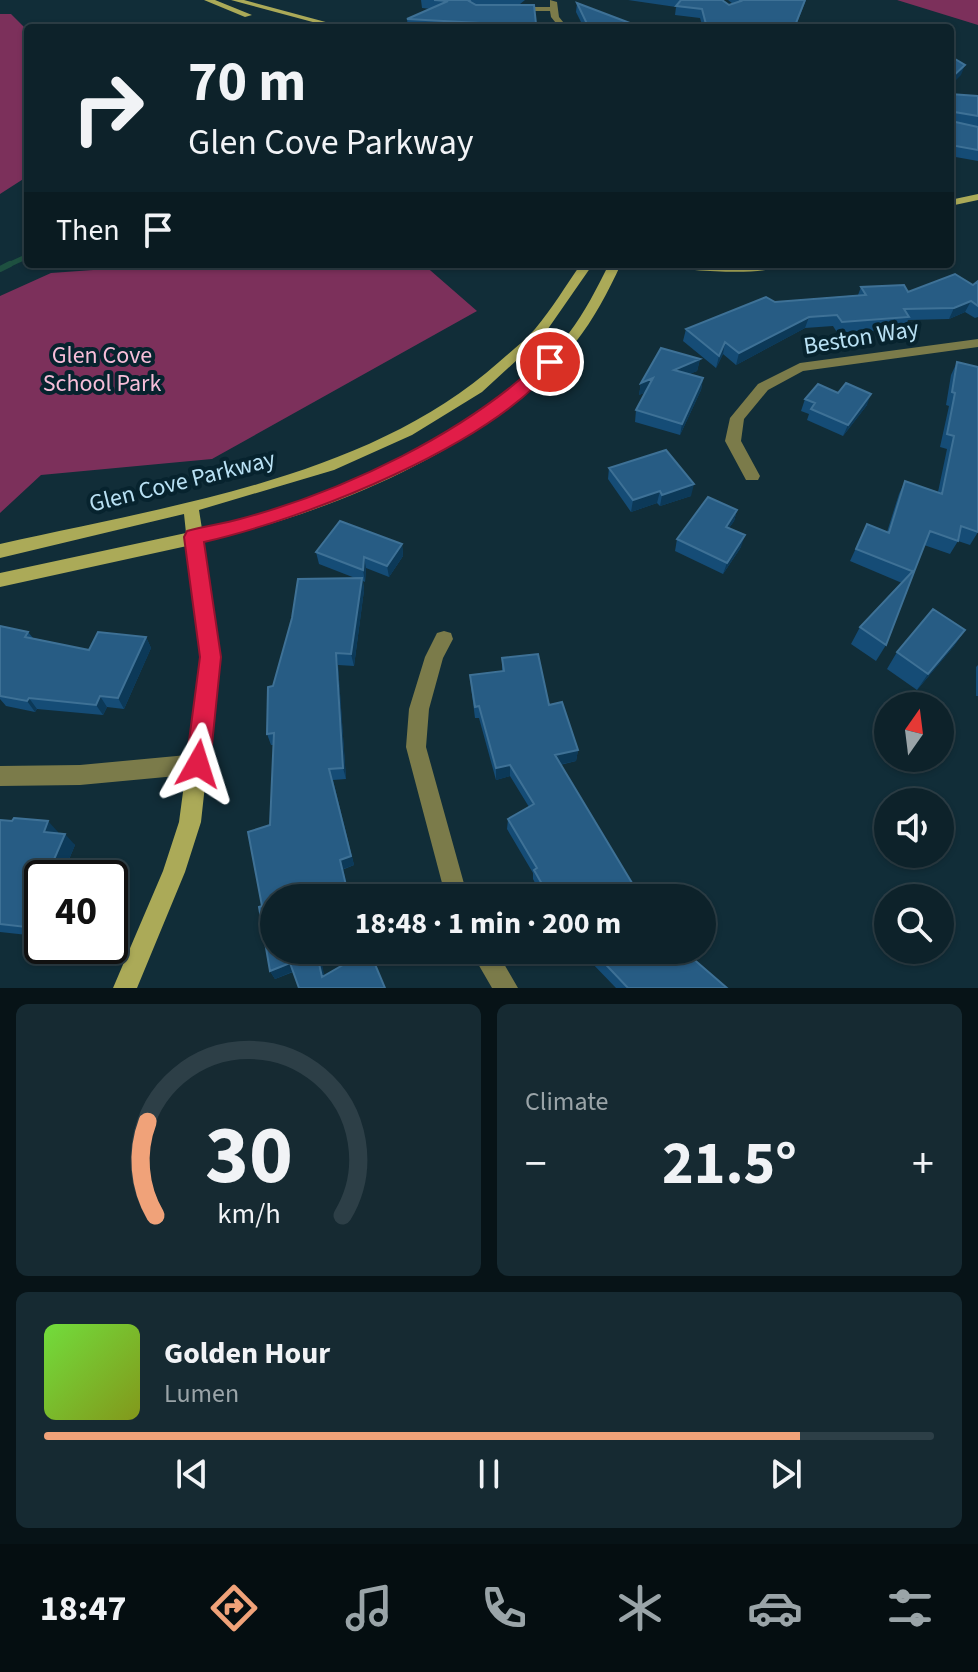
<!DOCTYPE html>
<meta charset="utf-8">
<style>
body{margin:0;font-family:"Source Sans 3",sans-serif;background:#162a32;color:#f1f3f6;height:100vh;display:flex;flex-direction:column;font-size:30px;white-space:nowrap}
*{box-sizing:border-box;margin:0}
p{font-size:26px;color:#9aa4a8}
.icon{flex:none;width:44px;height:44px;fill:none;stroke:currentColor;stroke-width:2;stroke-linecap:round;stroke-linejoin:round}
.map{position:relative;height:988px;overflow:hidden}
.side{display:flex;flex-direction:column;gap:16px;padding:16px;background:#071317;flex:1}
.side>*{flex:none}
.hud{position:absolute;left:24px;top:24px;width:930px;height:244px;border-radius:8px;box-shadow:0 2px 6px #0004,0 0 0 2px #2d3f47;background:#0d222a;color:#f1f3f6;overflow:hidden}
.needle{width:52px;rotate:14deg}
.tools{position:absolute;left:874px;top:692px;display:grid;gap:16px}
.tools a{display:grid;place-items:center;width:80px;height:80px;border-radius:50%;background:#0d222a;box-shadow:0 2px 6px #0004,0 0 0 2px #2d3f47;font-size:40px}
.speed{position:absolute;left:24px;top:860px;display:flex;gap:16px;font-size:40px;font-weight:700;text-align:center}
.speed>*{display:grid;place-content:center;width:104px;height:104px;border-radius:50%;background:#0d222a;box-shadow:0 2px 6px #0004,0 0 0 2px #2d3f47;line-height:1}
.speed .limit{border:4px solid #111;border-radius:12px;background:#fff;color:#111}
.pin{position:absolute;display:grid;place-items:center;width:68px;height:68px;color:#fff;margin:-34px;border:4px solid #fff;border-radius:50%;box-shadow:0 2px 8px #0007}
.me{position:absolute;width:88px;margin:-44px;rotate:6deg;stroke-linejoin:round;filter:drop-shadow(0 0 6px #0008)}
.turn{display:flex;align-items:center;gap:28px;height:168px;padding:0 32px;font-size:36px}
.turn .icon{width:104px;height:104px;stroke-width:2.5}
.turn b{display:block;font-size:56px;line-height:68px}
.then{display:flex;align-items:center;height:76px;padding:0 32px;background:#0003;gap:16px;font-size:30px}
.big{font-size:60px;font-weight:700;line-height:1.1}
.side .widget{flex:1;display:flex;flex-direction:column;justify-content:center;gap:12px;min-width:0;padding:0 28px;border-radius:12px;background:#162a32}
.side .dial{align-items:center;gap:0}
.dial svg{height:208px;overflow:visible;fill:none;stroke:#2d3f47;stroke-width:7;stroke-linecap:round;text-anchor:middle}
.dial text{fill:#f1f3f6;stroke:none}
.song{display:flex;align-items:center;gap:24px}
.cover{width:96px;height:96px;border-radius:12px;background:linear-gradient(135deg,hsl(100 70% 55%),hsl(70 70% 35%))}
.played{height:8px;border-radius:4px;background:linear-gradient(90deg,#f0a279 85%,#2d3f47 85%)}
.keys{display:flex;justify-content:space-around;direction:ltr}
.heat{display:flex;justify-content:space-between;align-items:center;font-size:44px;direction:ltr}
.side .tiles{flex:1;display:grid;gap:16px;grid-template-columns:1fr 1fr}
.widget:last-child{grid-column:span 2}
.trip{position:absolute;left:260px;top:884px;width:456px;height:80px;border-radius:40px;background:#0d222a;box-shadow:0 2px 6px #0004,0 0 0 2px #2d3f47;font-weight:700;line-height:80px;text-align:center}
.dock{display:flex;height:128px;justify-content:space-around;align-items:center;background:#050e11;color:#9aa4a8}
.dock .icon{width:56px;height:56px}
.dock .selected{color:#f0a279}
.dock b{font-size:36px;color:#f1f3f6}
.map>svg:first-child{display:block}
.green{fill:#7c305b}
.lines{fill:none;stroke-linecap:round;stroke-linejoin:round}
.stream-far1{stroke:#1e5040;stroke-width:5}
.stream{stroke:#1e5040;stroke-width:6}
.street{fill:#7b7b4a;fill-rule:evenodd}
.secondary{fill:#abaa58;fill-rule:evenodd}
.wall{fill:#154c76}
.shaded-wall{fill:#0c3958}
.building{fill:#275c84;stroke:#3e7196;stroke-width:2}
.route{fill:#e11d48;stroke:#92132f;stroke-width:2}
.labels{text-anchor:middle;stroke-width:8;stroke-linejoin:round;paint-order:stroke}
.street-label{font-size:24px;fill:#b9e1f4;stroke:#07232e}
.park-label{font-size:24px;fill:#f7bed9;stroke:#07232e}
</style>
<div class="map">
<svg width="978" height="988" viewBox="0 0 978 988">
<rect width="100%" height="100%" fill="#112d38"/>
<path class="green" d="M 897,0 L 978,0 L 978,25 Z
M 0,14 L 11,14 L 28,31 L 28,176 L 0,194 Z
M 177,264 L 423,264 L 477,311 L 212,459 L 41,475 L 0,513 L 0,296 L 51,273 Z"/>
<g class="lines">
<path class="stream-far1" d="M 6,266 L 28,256"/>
<path class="stream" d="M 0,269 L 10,264"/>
<path class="street" d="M 550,0 L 557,2 L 559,17 L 568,28 L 560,28 L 551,17 L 550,11 L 514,11 L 510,9 L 514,7 L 550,7 Z
M 978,339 L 978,347 L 803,371 L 768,390 L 744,419 L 741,441 L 760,476 L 758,480 L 746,480 L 725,441 L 730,418 L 758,384 L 800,363 Z
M 444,631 L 451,633 L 453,639 L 443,658 L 429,709 L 426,747 L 468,898 L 446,898 L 406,747 L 409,709 L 425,657 L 437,633 Z
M 198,754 L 205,757 L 208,764 L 205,771 L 198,774 L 80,785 L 0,786 L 0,766 L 80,765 Z
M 470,950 L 496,950 L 518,988 L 492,988 Z"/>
<path class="secondary" d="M 204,0 L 215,0 L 252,15 L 245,17 Z
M 231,0 L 244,0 L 348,28 L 335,28 Z
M 978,194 L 978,200 L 950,206 L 950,200 Z
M 581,264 L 593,264 L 543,336 L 482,392 L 412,435 L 334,470 L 199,510 L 202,529 C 329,500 486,437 569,333 C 585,312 597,288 609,264 L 621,264 C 608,292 594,319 575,343 C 488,449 334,511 204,542 L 219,657 L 201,822 L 185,872 L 137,988 L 113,988 L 163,871 L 179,822 L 201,657 L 187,546 L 0,587 L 0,573 L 186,533 L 184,514 L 0,558 L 0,544 C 166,506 368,479 499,362 C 511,351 525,341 535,329 C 552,309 566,285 581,264 Z
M 656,264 L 784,264 C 763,278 690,269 662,268 Z"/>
</g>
<path class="wall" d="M 421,0 L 525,0 L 520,4 L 475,5 L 536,24 L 543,28 L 408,28 L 407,19 L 431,9 L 422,8 Z
M 628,0 L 722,0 L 729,5 L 733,4 L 728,0 L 806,0 L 795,28 L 703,28 L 700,18 L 675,15 L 676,7 Z
M 577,3 L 643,28 L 584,28 L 576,12 Z
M 950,94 L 978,96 L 978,161 L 950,156 Z
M 978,281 L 978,317 L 975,318 L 965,312 L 949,319 L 908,320 L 905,328 L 838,334 L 833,326 L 805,328 L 736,365 L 723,354 L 716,368 L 683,341 L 686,329 L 775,302 L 858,295 L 861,287 L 908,292 L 973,285 Z
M 700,359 L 697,371 L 689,374 L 703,378 L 701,390 L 680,435 L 635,422 L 636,410 L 646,392 L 639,395 L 641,383 Z
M 957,362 L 978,532 L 970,545 L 958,541 L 950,554 L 924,545 L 886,645 L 876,661 L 851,644 L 860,627 L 902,583 L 850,561 L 867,524 L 887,532 L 899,494 L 905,481 L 938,492 L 947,449 L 940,447 L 949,406 L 946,405 L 951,375 Z
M 805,399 L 867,405 L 843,436 L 807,420 L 809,414 L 801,411 Z
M 609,468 L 691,496 L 660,506 L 657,503 L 631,512 L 608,479 Z
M 737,510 L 734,521 L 729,528 L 741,547 L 723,574 L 675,551 L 677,539 Z
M 402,544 L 403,556 L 389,577 L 366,568 L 365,582 L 363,581 L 364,590 L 354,666 L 338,665 L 346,779 L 333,780 L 354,865 L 274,898 L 319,950 L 324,976 L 385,988 L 293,972 L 275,979 L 270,971 L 262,906 L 270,825 L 274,745 L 271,745 L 267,734 L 273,686 L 355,578 L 319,564 L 316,552 Z
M 0,626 L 28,632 L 33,638 L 89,650 L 146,637 L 151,648 L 124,709 L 107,707 L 103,715 L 37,709 L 35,712 L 6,706 L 0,699 Z
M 965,630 L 954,646 L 917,690 L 887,669 L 897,652 Z
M 502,658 L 549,705 L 578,750 L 576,761 L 560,765 L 629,893 L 620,898 L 543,898 L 533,879 L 533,873 L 507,829 L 508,819 L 529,807 L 510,776 L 496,780 L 479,718 L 475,718 L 471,687 L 470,675 L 502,671 Z
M 978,665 L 978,696 L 976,696 L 976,667 Z
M 0,820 L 58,832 L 58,833 L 75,845 L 37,936 L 0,932 Z
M 592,950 L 684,951 L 727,988 L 616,988 L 589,960 Z"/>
<path class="shaded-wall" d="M 965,65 L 961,75 L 950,86 L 950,79 Z
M 971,301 L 965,312 L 949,319 L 954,308 Z
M 809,317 L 805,328 L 736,365 L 739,353 Z
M 725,342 L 723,354 L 716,368 L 719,356 Z
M 700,359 L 697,371 L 672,381 L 674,370 Z
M 653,378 L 651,390 L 639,395 L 641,383 Z
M 703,378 L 701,390 L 680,435 L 682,424 Z
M 871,394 L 867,405 L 843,436 L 848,425 Z
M 694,484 L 691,496 L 660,506 L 662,495 Z
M 660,491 L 657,503 L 631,512 L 633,500 Z
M 737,510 L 734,521 L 722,538 L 726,527 Z
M 745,535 L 741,547 L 723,574 L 727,563 Z
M 402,544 L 403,556 L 389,577 L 387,566 Z
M 364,557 L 366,568 L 365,582 L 363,570 Z
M 362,578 L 364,590 L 354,666 L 351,654 Z
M 965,630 L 954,646 L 917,690 L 928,674 Z
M 146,637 L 151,648 L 124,709 L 118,698 Z
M 336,653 L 338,665 L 346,779 L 343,768 Z
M 100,696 L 107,707 L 103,715 L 96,705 Z
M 29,698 L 37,709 L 35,712 L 27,701 Z
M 578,750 L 576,761 L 553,766 L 555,755 Z
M 510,765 L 510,776 L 496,780 L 496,768 Z
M 329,769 L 354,865 L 343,869 L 350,898 L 340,860 Z
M 48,821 L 58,832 L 54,843 L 44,832 Z
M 65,834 L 75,845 L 61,878 L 46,878 Z
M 632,883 L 629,893 L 620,898 L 607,898 Z
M 42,888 L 42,924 L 37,936 L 26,927 Z
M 316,950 L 319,950 L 326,984 L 322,977 Z
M 290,963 L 294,971 L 275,979 L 270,971 Z"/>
<path class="building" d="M 434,0 L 470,0 L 469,1 L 476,5 L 534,5 L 536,24 L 543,28 L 505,28 L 498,24 L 407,19 L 448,1 Z
M 681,0 L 722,0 L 729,5 L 741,1 L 740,0 L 805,0 L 794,28 L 707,28 L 702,9 L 676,6 Z
M 577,3 L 643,28 L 589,28 Z
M 950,56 L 965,65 L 950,79 Z
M 950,94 L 978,96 L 978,116 L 954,112 L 951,121 L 978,127 L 978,150 L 950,145 Z
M 955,274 L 973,285 L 978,281 L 978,306 L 971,301 L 954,308 L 904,309 L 909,317 L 842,322 L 837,315 L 809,317 L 739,353 L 725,342 L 719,356 L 686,329 L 766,297 L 775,302 L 866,295 L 861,287 L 904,285 L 908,292 Z
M 661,348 L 700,359 L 674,370 L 703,378 L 682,424 L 636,410 L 653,378 L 641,383 Z
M 957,362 L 978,367 L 978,532 L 961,526 L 958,541 L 930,531 L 914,572 L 856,549 L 867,524 L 889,533 L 905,481 L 942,494 L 954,436 L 947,434 L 955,393 L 952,392 Z
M 846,383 L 871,394 L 848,425 L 811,409 L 815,403 L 805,399 L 818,384 L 838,393 Z
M 666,450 L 694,484 L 662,495 L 660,491 L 633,500 L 609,468 Z
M 708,497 L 737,510 L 726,527 L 745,535 L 727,563 L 677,539 Z
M 340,521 L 402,544 L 387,566 L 364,557 L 363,570 L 316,552 Z
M 913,571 L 914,572 L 886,645 L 860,627 Z
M 362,578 L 351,654 L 336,653 L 343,768 L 329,769 L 351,856 L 340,860 L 349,898 L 274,898 L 274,950 L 316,950 L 322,977 L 369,950 L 385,988 L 299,988 L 290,963 L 270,971 L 259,907 L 262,906 L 248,832 L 270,825 L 274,733 L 267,734 L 268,687 L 273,686 L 292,618 L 298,579 Z
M 933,609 L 965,630 L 928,674 L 897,652 Z
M 0,626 L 28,632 L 25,637 L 89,650 L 98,632 L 146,637 L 118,698 L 100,696 L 96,705 L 29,698 L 27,701 L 0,696 Z
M 538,654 L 549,705 L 562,702 L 578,750 L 555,755 L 632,883 L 607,898 L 550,898 L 534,870 L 537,868 L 508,819 L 534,804 L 510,765 L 496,768 L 479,706 L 475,707 L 470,675 L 504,671 L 502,658 Z
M 14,818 L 48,821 L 44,832 L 65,834 L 46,878 L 42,878 L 42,888 L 26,927 L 0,924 L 0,820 L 12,821 Z
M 646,887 L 658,898 L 637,898 Z
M 592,950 L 683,950 L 727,988 L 628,988 Z"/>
<path class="route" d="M 550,357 L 557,362 C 494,445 305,519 204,542 L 221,657 L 210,764 L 206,772 L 198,775 L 190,772 L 186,764 L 200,657 L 184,537 L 187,531 C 204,526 223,524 240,519 C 345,491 466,433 544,358 Z"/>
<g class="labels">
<g class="street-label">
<text transform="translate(861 337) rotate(-9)" y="8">Beston Way</text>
<text transform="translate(182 481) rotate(-14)" y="8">Glen Cove Parkway</text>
</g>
<g class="park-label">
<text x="102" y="363">Glen Cove<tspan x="102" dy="28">School Park</tspan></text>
</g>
</g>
</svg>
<div class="tools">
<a><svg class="needle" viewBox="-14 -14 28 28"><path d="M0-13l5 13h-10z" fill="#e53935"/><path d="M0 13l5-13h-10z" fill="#9aa4a8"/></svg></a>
<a><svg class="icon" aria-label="sound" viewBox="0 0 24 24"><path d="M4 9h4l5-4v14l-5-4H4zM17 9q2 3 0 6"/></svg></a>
<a><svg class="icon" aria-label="search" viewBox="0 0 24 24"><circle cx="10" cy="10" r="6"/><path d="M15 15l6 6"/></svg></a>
</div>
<div class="speed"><div class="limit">40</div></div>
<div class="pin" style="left:550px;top:362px;background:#d93025"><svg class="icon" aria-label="arrive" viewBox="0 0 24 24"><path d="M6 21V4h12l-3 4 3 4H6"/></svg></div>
<svg class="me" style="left:198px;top:764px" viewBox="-20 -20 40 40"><path d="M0-17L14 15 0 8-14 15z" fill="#e11d48" stroke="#fff" stroke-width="4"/></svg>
<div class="trip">18:48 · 1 min · 200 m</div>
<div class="hud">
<div class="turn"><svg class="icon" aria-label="right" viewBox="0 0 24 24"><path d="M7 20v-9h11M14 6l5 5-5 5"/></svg><div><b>70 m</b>Glen Cove Parkway</div></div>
<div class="then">Then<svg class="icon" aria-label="arrive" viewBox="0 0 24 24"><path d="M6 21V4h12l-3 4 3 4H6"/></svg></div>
</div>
</div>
<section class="side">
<div class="tiles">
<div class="widget dial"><svg viewBox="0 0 100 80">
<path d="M14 69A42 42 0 1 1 86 69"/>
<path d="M14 69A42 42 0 0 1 11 33" stroke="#f0a279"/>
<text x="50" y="56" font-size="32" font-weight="700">30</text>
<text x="50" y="72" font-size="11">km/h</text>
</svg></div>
<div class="widget"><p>Climate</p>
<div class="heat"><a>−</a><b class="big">21.5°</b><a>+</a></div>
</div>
<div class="widget">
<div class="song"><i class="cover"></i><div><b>Golden Hour</b><p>Lumen</p></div></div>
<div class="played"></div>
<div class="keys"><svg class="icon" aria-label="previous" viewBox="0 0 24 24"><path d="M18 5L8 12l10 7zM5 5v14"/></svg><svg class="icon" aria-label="pause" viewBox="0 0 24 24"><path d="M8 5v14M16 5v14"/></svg><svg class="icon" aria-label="next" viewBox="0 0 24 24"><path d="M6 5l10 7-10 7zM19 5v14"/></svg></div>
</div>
</div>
</section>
<nav class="dock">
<b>18:47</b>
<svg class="icon selected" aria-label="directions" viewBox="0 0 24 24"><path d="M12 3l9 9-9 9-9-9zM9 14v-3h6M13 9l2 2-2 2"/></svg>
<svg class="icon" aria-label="music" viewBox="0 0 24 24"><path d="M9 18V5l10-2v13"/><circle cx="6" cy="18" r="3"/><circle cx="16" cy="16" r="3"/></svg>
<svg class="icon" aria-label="phone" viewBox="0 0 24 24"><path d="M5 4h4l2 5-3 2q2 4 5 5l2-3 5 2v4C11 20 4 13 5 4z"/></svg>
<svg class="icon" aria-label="climate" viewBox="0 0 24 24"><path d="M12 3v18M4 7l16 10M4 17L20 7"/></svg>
<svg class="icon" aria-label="car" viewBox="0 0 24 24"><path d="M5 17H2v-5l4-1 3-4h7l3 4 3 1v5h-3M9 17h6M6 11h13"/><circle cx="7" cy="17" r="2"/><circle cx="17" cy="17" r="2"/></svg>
<svg class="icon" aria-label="filters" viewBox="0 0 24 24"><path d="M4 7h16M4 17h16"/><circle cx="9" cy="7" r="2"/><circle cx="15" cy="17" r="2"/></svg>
</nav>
